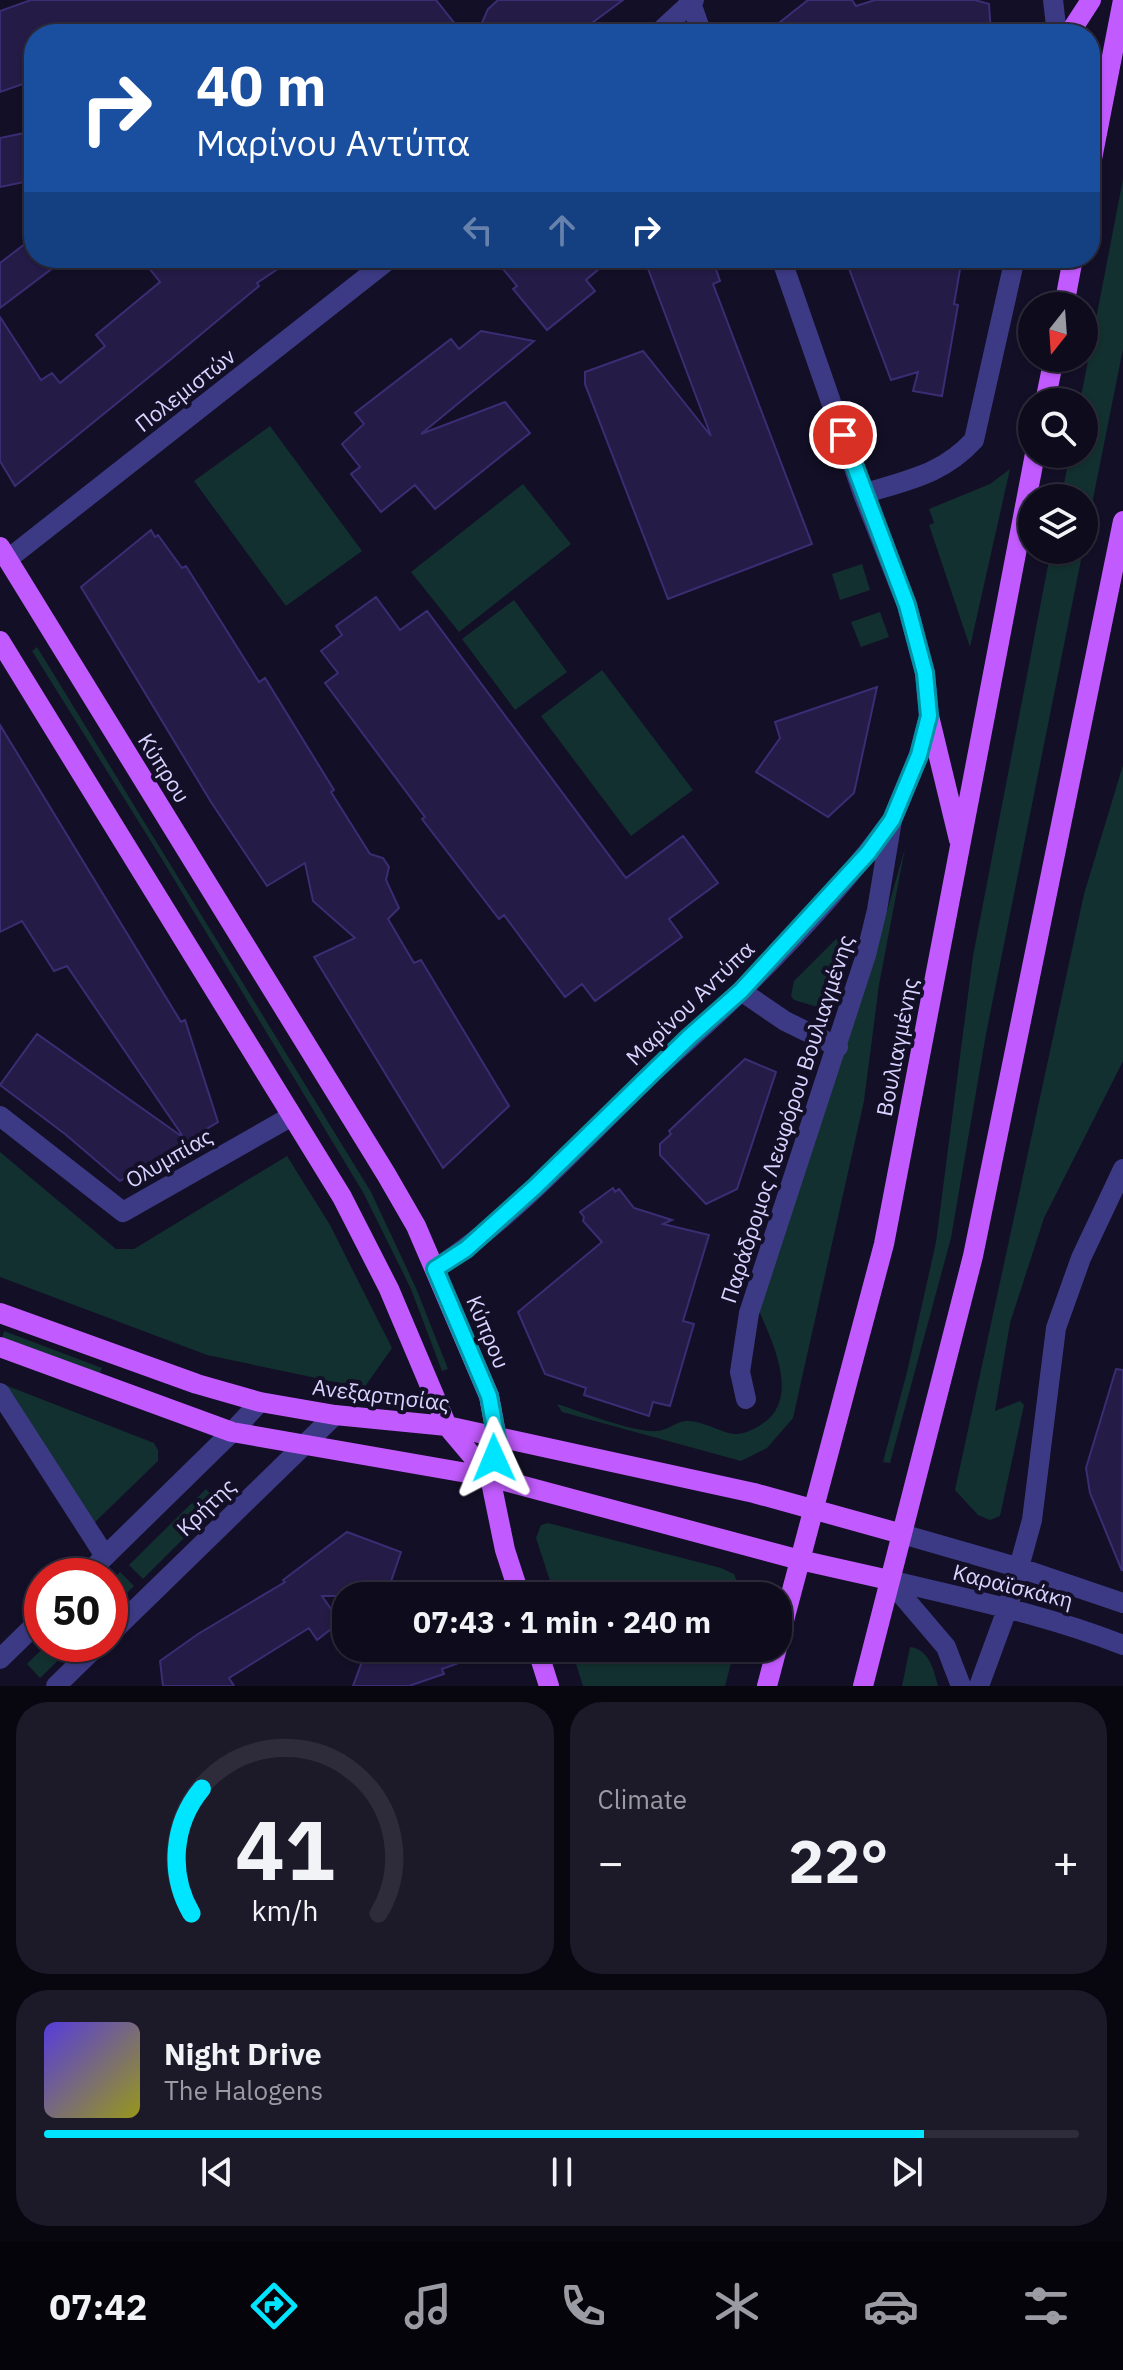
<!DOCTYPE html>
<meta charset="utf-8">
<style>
body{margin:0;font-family:"IBM Plex Sans",sans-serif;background:#1c1929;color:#f1f3f6;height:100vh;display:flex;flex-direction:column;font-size:30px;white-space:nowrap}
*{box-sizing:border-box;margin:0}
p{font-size:26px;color:#9b9ba3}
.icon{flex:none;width:44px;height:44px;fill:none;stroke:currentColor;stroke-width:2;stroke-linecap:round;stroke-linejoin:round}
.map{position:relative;height:1686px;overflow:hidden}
.drawer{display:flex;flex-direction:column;gap:16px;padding:16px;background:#08060f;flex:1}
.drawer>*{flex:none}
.banner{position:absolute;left:24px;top:24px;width:1076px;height:244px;border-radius:32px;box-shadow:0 2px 6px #0004,0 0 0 2px #2e2b3b;background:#1a4fa0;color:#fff;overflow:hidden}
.needle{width:52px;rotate:197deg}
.tools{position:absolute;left:1018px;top:292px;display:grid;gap:16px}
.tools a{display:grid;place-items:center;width:80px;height:80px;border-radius:50%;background:#0e0b1c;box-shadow:0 2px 6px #0004,0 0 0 2px #2e2b3b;font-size:40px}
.speed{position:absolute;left:24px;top:1558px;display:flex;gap:16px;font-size:40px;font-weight:700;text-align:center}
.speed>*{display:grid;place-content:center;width:104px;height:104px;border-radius:50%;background:#0e0b1c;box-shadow:0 2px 6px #0004,0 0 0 2px #2e2b3b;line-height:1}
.speed .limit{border:12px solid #d22;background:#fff;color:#111}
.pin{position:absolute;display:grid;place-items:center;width:68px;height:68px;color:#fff;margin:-34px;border:4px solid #fff;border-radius:50%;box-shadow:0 2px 8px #0007}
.me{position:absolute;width:88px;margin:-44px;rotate:359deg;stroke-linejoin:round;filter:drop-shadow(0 0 6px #0008)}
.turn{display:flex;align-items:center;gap:28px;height:168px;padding:0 40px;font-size:36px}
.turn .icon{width:104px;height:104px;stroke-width:2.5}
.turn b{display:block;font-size:56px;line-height:68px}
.lanes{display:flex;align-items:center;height:76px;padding:0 40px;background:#0003;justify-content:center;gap:40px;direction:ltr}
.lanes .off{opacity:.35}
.big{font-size:60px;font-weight:800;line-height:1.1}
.drawer .widget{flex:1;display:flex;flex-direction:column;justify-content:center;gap:12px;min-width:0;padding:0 28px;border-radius:32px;background:#1c1929}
.drawer .dial{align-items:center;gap:0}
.dial svg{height:208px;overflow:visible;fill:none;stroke:#2e2b3b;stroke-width:7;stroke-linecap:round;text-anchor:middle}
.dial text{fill:#f1f3f6;stroke:none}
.song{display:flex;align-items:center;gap:24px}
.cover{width:96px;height:96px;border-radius:12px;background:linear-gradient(135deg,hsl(250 70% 55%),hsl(60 70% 35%))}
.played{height:8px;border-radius:4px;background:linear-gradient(90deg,#00e5ff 85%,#2e2b3b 85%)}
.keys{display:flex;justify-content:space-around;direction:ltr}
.heat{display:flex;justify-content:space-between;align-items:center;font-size:44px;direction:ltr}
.drawer .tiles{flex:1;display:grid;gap:16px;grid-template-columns:1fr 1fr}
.widget:last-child{grid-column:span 2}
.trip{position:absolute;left:332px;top:1582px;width:460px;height:80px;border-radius:32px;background:#0e0b1c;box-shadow:0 2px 6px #0004,0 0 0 2px #2e2b3b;font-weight:800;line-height:80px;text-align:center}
.menu{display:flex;height:128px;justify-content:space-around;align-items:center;background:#06040b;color:#9b9ba3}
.menu .icon{width:56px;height:56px}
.menu .selected{color:#00e5ff}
.menu b{font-size:36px;color:#f1f3f6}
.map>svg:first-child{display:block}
.green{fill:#12302f}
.building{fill:#241b47;stroke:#3b2d73;stroke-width:2}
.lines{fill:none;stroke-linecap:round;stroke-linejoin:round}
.minor{stroke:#3d3a85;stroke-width:20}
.major{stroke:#c25bff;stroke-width:20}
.route-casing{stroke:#0095a6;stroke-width:20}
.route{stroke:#00e5ff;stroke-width:14}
.labels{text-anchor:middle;stroke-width:8;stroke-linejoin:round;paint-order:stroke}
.street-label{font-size:22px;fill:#d9d4ff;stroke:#130f26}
</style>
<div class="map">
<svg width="1123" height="1686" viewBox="0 0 1123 1686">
<rect width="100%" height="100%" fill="#130f26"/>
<path class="green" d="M 1123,179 L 1123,349 L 1084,544 L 1084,498 L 1061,498 L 1070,454 L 1084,454 L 1084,402 L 1080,402 Z
M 270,426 L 362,551 L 286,606 L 194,481 Z
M 1010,469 L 970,647 L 929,525 L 934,523 L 929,509 L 990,484 Z
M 523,484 L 571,544 L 459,632 L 411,572 Z
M 1051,550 L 1083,550 L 986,1034 L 951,1238 L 890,1463 L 883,1462 L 907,1372 L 936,1242 L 973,956 Z
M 862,564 L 870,590 L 840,600 L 832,574 Z
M 514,600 L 567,672 L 515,710 L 462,639 Z
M 880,612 L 889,637 L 861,647 L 851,622 Z
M 37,647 L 371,1192 L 416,1288 L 448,1369 L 442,1371 L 411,1289 L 364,1194 L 160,856 L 32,651 Z
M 602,670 L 693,790 L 631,836 L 541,716 Z
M 1123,765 L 1123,1061 L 1044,1218 L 1010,1323 L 995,1411 L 1020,1401 L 1024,1405 L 1000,1516 L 990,1520 L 978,1515 L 955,1490 L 1084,894 Z
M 905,848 L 879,985 L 864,1101 L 793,1418 L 767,1448 L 741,1461 L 562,1412 L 557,1404 C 583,1412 633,1433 658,1431 C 668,1430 677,1421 686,1421 C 702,1420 719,1432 734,1434 C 742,1435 755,1429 762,1424 C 802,1398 771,1339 757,1306 L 863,995 Z
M 836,939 L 849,946 L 830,1001 L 821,1008 L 794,1000 L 791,996 L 794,981 Z
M 0,1152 L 116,1249 L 134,1249 L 287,1156 L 330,1225 L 392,1348 L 364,1388 L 207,1355 L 0,1277 Z
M 4,1331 L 102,1368 L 99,1375 L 2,1339 Z
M 0,1383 L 154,1443 L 158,1450 L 158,1461 L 94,1523 L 0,1393 Z
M 206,1489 L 219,1503 L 143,1579 L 129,1565 Z
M 548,1523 L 721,1568 L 734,1574 L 743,1596 L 555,1596 L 536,1538 L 541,1525 Z
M 120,1572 L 134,1586 L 110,1610 L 110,1582 Z
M 47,1644 L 75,1644 L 40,1678 L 27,1664 Z
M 910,1647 C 929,1649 934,1670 938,1686 L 902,1686 Z
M 571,1648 L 735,1648 L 725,1686 L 583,1686 Z"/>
<path class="building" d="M 31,0 L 436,0 L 463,34 L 34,34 L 34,80 L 0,92 L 0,11 Z
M 498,0 L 623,0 L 577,34 L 477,34 L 488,9 Z
M 808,0 L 852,0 L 856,6 L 875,0 L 975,0 L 989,4 L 991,34 L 765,34 Z
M 34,131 L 34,180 L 0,187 L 0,138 Z
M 34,237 L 34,258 L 66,258 L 0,308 L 0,263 Z
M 141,258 L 294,258 L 257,283 L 259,286 L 170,360 L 15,486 L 0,461 L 0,317 L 41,380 L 52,373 L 60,383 L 105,346 L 96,335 L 160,282 Z
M 494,258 L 612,258 L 586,280 L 595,291 L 547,330 L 513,289 L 517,286 Z
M 644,258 L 712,258 L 720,281 L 713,284 L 812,544 L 668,599 L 585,384 L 585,372 L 643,351 L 711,436 Z
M 845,258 L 962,258 L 954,304 L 958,305 L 942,396 L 913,391 L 918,372 L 891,380 Z
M 481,331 L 534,341 L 421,434 L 505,402 L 530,433 L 435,509 L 415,485 L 381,512 L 351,474 L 360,467 L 342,444 L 364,424 L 355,413 L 451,339 L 459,349 Z
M 151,530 L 155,537 L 158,535 L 182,568 L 186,566 L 259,682 L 265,678 L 334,790 L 331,792 L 370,854 L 383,858 L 389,867 L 386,880 L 399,908 L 388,919 L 414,963 L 421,960 L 509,1106 L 443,1168 L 314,957 L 355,938 L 313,901 L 305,863 L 267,886 L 211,802 L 81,587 Z
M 376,597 L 400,630 L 427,611 L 626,878 L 683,836 L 718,883 L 669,919 L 682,937 L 595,1001 L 582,984 L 565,997 L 504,915 L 499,919 L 422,819 L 425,817 L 325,683 L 338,673 L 321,651 L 342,635 L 336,626 Z
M 877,687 L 854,793 L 828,817 L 756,772 L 780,738 L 775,722 Z
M 0,725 L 181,1022 L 185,1020 L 218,1122 L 120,1181 L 65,1134 L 0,1085 L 37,1034 L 184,1138 L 67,966 L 54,971 L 22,921 L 0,932 Z
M 745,1059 L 776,1072 L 737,1189 L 706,1204 L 660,1155 L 660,1144 L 671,1134 L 669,1131 Z
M 613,1188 L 615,1192 L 619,1189 L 634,1208 L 672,1220 L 663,1224 L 709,1235 L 683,1321 L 694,1324 L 670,1406 L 653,1402 L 649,1416 L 584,1395 L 586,1388 L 545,1374 L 518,1312 L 602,1242 L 583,1221 L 584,1217 L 580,1212 Z
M 1116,1369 L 1123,1370 L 1122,1571 L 1090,1493 L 1086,1468 Z
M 347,1532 L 401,1552 L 386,1596 L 322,1596 L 340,1622 L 317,1640 L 309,1628 L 229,1678 L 234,1686 L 163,1686 L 160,1661 L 198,1634 L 285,1582 L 283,1580 Z
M 367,1648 L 489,1648 L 489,1652 L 442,1669 L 444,1674 L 409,1686 L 353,1686 Z"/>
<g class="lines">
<path class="minor" d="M 690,0 L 702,34
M 1053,0 L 1057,34
M 657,34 L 694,0
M 863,494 C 907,480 942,475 974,440 L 1015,258
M 8,559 L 391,258
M 741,991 L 785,1021 L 838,1047
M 0,1116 L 123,1212 L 292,1116
M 435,1269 C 516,1216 582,1141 651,1074 C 681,1046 712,1020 741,991 C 792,941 847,881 890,823
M 0,1393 L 105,1556
M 746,1399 L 740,1372 L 749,1313 L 866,955 L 877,910 L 892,820 L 919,755 L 929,716 L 925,673 L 907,605 L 863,494 L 781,258
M 902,1534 L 1020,1568 L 1123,1603
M 85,1576 L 232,1432 L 260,1402
M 889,1580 C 968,1599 1047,1615 1123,1645
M 889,1580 L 946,1647 L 961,1686
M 110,1634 L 335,1415
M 0,1659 L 42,1618
M 56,1686 L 99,1644
M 979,1686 L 1008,1607 L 1032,1520 L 1056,1328 L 1081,1258 L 1123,1169"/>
<path class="major" d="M 1069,34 L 1091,0
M 1090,169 L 1123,0
M 1064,306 L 1073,258
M 1045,402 L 1054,358
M 0,547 L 386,1174 L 416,1226 L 489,1396 L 497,1439 L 490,1477 L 505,1550 L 520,1596
M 0,641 L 342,1197 L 389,1289 L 447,1426 L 490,1477
M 929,716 L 959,840
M 0,1313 L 197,1384 L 260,1402 L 335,1415 L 447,1426 L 754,1493 L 902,1534
M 0,1347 L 232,1432 L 490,1477 L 800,1560 L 889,1580
M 778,1643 L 884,1244 L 1035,454
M 537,1648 L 549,1686
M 767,1686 L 777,1648
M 863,1686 L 973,1256 L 1123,521"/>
</g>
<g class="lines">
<defs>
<path id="route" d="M 494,1458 L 497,1439 L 489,1396 L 435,1269 L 466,1249 L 535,1187 L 689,1037 L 741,991 L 868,853 L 892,820 L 919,755 L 929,716 L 925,673 L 907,605 L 843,435"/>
</defs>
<use href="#route" class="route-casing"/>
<use href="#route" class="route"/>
</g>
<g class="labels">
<g class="street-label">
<text transform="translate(185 390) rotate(-38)" y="8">Πολεμιστών</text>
<text transform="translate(164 768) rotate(58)" y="8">Κύπρου</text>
<text transform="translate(690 1003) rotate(-44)" y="8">Μαρίνου Αντύπα</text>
<text transform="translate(897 1047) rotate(-79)" y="8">Βουλιαγμένης</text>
<text transform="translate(787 1119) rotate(-72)" y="8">Παράδρομος Λεωφόρου Βουλιαγμένης</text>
<text transform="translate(169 1158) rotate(-30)" y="8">Ολυμπίας</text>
<text transform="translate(488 1332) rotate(67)" y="8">Κύπρου</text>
<text transform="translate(381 1395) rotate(7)" y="8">Ανεξαρτησίας</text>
<text transform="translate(206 1507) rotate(-44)" y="8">Κρήτης</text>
<text transform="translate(1013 1586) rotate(14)" y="8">Καραϊσκάκη</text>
</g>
</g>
</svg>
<div class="tools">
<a><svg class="needle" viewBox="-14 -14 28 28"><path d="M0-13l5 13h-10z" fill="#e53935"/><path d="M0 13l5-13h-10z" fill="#9b9ba3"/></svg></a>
<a><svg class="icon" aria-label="search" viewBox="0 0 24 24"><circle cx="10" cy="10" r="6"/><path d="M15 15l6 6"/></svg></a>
<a><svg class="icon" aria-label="layers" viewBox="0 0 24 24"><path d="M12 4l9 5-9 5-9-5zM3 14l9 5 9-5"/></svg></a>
</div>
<div class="speed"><div class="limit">50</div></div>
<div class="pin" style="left:843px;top:435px;background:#d93025"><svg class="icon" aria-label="arrive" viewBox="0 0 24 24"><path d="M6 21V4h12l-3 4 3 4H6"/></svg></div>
<svg class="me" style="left:494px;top:1458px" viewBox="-20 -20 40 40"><path d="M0-17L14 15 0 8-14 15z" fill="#00e5ff" stroke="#fff" stroke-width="4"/></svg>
<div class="trip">07:43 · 1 min · 240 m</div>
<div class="banner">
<div class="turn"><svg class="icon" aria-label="right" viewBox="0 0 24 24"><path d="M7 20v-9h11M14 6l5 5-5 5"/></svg><div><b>40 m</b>Μαρίνου Αντύπα</div></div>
<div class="lanes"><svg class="icon off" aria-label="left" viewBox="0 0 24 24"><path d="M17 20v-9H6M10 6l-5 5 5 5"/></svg><svg class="icon off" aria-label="ahead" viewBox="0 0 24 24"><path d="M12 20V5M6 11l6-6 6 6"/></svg><svg class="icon" aria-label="right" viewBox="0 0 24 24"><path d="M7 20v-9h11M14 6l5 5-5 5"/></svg></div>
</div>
</div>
<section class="drawer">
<div class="tiles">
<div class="widget dial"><svg viewBox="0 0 100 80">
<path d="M14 69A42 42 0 1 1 86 69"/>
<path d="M14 69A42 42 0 0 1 18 21" stroke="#00e5ff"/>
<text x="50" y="56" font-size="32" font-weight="700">41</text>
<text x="50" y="72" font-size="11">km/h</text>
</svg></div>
<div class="widget"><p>Climate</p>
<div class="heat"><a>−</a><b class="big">22°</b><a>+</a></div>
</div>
<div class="widget">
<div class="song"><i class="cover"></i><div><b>Night Drive</b><p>The Halogens</p></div></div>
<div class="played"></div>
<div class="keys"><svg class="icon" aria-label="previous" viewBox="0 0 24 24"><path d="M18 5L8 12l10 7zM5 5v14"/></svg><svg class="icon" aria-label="pause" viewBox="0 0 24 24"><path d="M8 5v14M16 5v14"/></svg><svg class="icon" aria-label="next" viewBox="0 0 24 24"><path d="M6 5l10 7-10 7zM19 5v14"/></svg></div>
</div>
</div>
</section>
<nav class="menu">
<b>07:42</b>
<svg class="icon selected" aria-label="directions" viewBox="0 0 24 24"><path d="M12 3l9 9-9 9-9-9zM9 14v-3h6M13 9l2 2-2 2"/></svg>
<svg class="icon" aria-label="music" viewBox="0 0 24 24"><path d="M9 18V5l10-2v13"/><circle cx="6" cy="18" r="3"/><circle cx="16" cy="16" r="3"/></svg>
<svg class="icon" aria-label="phone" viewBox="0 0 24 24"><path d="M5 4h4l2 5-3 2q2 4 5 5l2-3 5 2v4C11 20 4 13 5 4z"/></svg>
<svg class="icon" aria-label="climate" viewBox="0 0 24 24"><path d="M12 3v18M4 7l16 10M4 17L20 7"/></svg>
<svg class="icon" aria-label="car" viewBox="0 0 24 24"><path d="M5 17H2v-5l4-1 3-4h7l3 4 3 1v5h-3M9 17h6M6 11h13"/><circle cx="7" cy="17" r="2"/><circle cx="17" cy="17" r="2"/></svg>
<svg class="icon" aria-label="filters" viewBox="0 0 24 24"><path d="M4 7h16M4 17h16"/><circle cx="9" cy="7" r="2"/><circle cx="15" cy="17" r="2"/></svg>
</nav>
